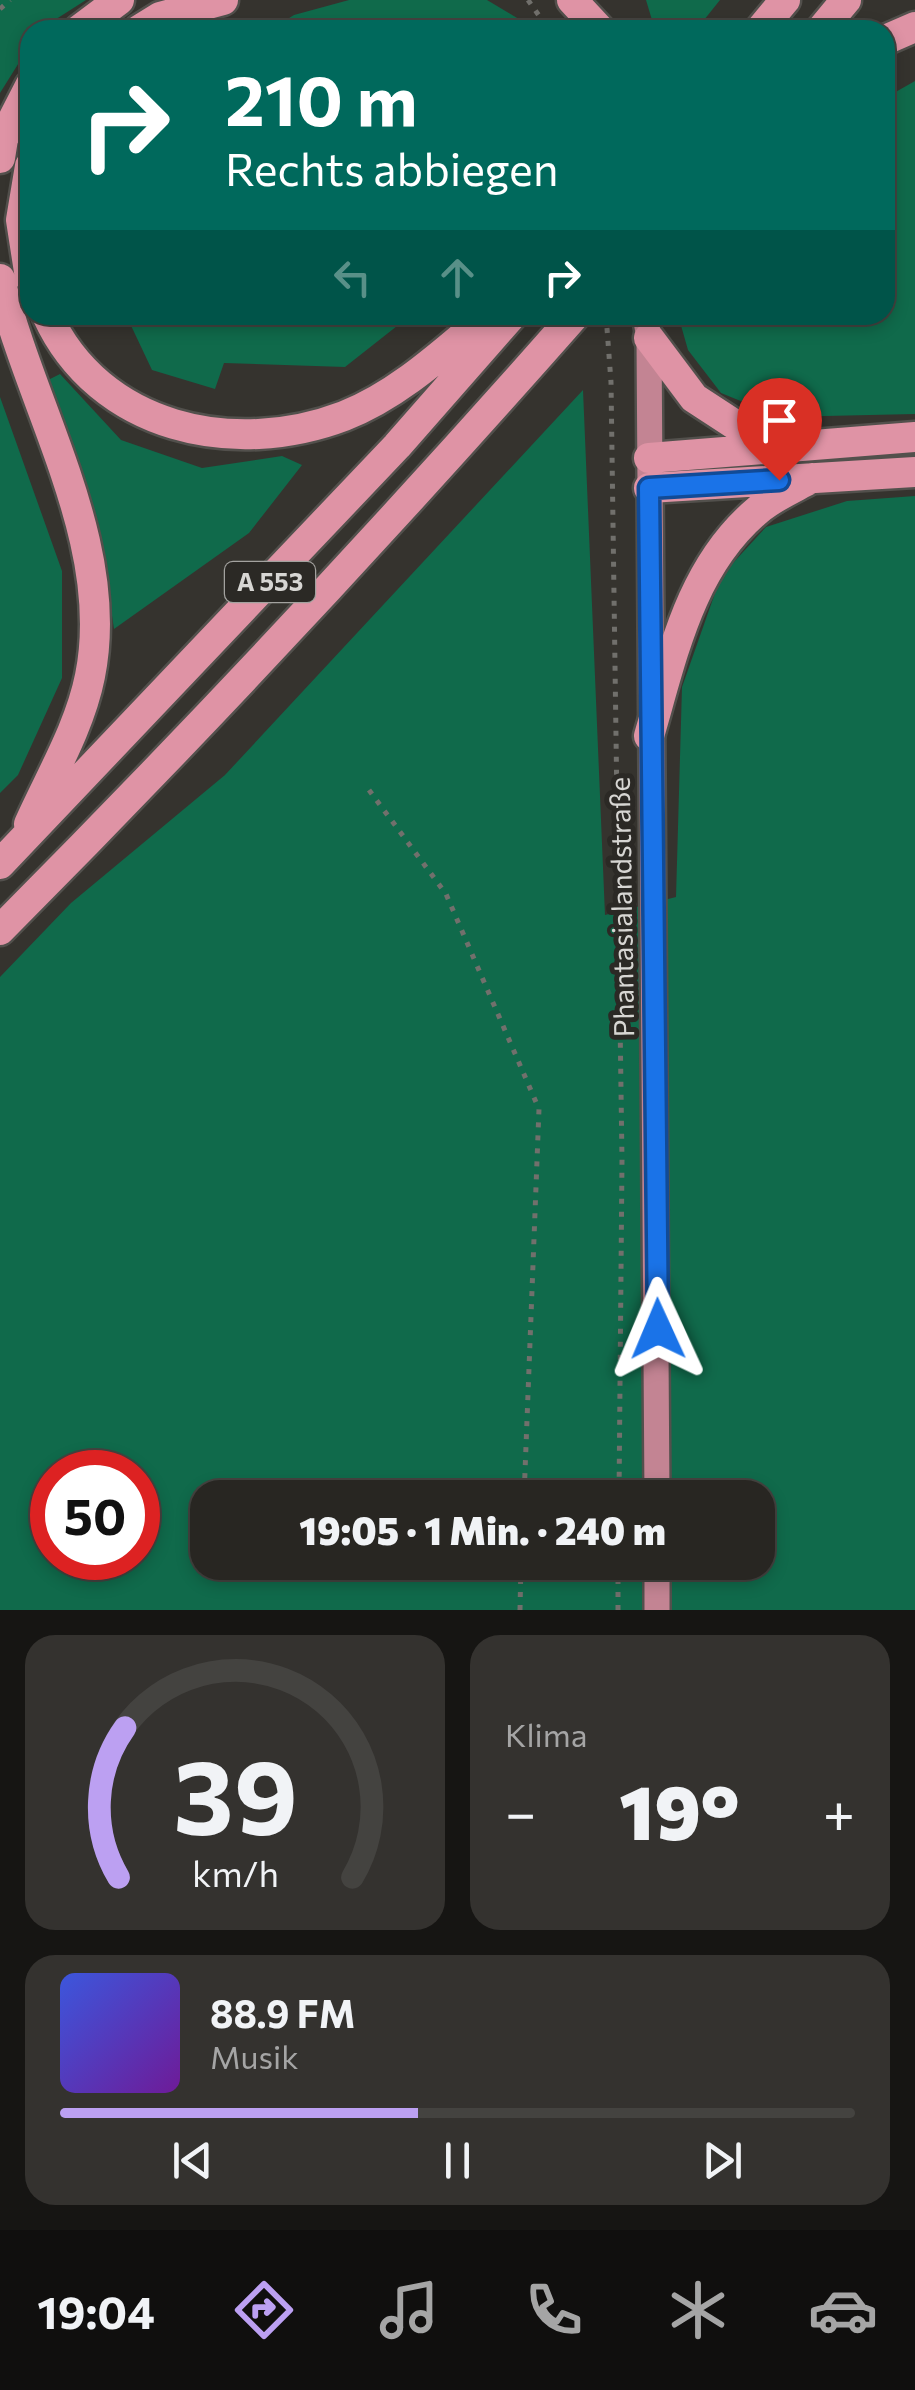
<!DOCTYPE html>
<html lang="de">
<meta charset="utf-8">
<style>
body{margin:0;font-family:Commissioner,sans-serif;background:#34322f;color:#f1f3f6;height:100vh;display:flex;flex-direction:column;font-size:38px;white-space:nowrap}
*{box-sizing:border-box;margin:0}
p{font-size:32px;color:#a5a5a5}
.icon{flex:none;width:55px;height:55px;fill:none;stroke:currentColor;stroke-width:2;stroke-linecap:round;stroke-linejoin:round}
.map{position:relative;height:1610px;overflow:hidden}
.panel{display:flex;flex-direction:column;gap:25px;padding:25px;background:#161513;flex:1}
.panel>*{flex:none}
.hud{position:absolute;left:20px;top:20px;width:875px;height:305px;border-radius:30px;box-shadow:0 5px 15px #0003,0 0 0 2px #444340;background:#00695c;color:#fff;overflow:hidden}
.speed{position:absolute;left:30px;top:1450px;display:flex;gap:20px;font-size:50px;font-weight:700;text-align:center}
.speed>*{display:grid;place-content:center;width:130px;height:130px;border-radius:50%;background:#282622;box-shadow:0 5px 15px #0003,0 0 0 2px #444340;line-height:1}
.speed .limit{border:15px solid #d22;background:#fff;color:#111}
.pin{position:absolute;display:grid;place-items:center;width:85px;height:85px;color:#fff;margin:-102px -42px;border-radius:50% 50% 50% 0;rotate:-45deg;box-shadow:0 0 10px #0007}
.pin .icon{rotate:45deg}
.me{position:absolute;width:110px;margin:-55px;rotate:359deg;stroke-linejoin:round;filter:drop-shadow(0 0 8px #0008)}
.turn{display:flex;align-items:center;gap:35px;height:210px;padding:0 40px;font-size:45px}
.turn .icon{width:130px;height:130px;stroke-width:2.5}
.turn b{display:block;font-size:70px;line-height:85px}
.lanes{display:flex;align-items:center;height:95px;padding:0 40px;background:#0003;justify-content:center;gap:50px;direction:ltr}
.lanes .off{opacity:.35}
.big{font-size:75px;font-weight:800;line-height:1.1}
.panel .widget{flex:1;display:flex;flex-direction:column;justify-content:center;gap:15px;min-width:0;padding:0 35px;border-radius:30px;background:#34322f}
.panel .dial{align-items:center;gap:0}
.dial svg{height:260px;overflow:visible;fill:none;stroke:#444340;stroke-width:7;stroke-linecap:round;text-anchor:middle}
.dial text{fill:#f1f3f6;stroke:none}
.song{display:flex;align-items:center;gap:30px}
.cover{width:120px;height:120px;border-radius:15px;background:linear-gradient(135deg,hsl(230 70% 55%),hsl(280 70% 35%))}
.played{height:10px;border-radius:5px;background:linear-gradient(90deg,#bca0f2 45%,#444340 45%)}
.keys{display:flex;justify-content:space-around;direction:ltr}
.heat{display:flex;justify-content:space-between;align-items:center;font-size:55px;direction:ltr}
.panel .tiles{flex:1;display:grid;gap:25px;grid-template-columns:1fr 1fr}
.widget:last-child{grid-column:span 2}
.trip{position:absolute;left:190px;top:1480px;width:585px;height:100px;border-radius:30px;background:#282622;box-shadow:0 5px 15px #0003,0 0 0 2px #444340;font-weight:800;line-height:100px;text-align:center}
.tabs{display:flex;height:160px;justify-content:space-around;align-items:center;background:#100f0e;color:#a5a5a5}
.tabs .icon{width:70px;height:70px}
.tabs .on{color:#bca0f2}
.tabs b{font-size:45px;color:#f1f3f6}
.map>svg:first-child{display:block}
.forest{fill:#106a4b;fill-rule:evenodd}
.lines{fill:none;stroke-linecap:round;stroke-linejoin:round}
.major-casing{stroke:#52504c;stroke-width:30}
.highway-casing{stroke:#52504c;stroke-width:35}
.path{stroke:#71706c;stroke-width:5;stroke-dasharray:5 8;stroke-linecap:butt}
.major{stroke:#c38493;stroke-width:25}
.highway{stroke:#df93a5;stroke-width:30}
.route-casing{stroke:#114b97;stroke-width:25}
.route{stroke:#1a73e8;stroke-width:18}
.labels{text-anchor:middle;stroke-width:10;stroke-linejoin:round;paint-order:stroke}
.shield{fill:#2b2925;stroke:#a3a29f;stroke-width:2.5}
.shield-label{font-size:25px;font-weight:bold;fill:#d7d6d3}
.street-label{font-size:28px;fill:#d7d6d3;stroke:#2b2925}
</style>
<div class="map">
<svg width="915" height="1610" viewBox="0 0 915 1610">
<rect width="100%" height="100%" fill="#35332e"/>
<path class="forest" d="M 0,0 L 86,0 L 39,30 L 30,30 L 30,45 L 0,93 Z
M 349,0 L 487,0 L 537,30 L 270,30 L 294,15 Z
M 646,0 L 720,0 L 696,30 L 655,30 Z
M 915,81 L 915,414 L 780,417 L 721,393 L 688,350 L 678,315 L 885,315 L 885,98 Z
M 126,315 L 411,315 L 345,367 L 224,363 L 215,389 L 152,370 Z
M 60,374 L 121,440 L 202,468 L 282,456 L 302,465 L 249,533 L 114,629 L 98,522 L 46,381 Z
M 583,390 L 605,915 L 676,897 L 682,687 L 721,576 L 766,527 L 847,501 L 915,496 L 915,1610 L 0,1610 L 0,977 L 71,903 L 225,775 ZM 52,1472 L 138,1472 L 138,1558 L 52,1558 ZM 208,1498 L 758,1498 L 758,1562 L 208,1562 Z
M 0,397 L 62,571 L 62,678 L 18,775 L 0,793 Z"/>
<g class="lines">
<defs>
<path id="major" d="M 645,315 L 649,338 L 657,1498
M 657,1610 L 657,1562"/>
<path id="highway" d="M 572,0 L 600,30
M 79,30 L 119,0
M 139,30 L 160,17 L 223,0
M 760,30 L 785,0
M 821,30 L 846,0
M 885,40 L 915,27
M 0,158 L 3,139 L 30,86
M 30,166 L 21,220 L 30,278
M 0,279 C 29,406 117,542 90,676 C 80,727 50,777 29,824
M 47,315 C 99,429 234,458 344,416 C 398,395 444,352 488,315
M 649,338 L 694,398 L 740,428 L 785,437
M 649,458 L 915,437
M 649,488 L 915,472
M 649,736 C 673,654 690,567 758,510 C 773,497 794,488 812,478
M 0,864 L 397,446 L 512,315
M 0,930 C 198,731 389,526 575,315"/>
</defs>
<use href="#major" class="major-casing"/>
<use href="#highway" class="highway-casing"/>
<path class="path" d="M 528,0 L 540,17 L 555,30
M 0,9 L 10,0
M 606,315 L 611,382 L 622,1160 L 619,1498
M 369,790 L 446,894 L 539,1109 L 524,1498
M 520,1610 L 521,1562
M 618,1610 L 618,1562"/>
<use href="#major" class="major"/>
<use href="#highway" class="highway"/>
</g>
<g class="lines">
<defs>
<path id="route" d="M 658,1329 L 649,488 L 779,480"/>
</defs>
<use href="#route" class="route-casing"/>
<use href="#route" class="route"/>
</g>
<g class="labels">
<rect class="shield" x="225" y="562" width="90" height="40" rx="8"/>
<g class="shield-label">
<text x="270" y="591">A 553</text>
</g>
<g class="street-label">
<text transform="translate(622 907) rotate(-91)" y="10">Phantasialandstraße</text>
</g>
</g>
</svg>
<div class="speed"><div class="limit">50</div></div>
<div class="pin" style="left:779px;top:480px;background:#d93025"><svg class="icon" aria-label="arrive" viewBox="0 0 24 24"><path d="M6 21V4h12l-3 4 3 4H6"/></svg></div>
<svg class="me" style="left:658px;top:1329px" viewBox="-20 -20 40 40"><path d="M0-17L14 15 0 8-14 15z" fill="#1a73e8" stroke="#fff" stroke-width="4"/></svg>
<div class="trip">19:05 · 1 Min. · 240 m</div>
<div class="hud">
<div class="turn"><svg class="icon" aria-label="right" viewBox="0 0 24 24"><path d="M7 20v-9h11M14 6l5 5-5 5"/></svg><div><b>210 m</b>Rechts abbiegen</div></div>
<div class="lanes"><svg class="icon off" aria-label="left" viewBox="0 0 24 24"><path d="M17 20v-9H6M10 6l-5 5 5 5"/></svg><svg class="icon off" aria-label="ahead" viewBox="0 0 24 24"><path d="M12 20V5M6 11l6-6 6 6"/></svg><svg class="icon" aria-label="right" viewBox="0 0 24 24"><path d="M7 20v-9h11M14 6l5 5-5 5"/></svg></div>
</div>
</div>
<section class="panel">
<div class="tiles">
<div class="widget dial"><svg viewBox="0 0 100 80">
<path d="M14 69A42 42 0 1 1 86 69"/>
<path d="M14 69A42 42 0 0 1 16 23" stroke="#bca0f2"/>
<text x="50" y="56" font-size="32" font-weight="700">39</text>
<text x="50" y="72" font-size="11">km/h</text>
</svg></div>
<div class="widget"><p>Klima</p>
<div class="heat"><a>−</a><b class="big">19°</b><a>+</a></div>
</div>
<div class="widget">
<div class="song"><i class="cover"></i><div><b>88.9 FM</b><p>Musik</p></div></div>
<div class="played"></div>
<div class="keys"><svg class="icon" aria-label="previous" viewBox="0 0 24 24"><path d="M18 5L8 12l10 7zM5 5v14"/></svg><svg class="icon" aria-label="pause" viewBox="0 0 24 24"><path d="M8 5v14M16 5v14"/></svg><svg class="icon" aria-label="next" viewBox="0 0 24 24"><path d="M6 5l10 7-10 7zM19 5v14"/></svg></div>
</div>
</div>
</section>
<nav class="tabs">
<b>19:04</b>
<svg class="icon on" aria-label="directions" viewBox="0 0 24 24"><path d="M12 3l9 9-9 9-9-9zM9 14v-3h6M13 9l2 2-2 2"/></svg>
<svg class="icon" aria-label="music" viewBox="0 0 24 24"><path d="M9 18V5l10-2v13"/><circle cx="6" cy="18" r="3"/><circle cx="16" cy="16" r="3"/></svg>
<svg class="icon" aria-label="phone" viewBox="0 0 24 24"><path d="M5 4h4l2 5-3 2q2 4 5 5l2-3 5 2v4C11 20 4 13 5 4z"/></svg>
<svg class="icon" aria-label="climate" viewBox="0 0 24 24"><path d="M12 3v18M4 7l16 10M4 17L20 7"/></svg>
<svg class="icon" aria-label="car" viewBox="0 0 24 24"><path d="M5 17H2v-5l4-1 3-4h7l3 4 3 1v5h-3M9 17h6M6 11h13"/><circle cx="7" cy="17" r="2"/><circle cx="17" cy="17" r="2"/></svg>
</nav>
